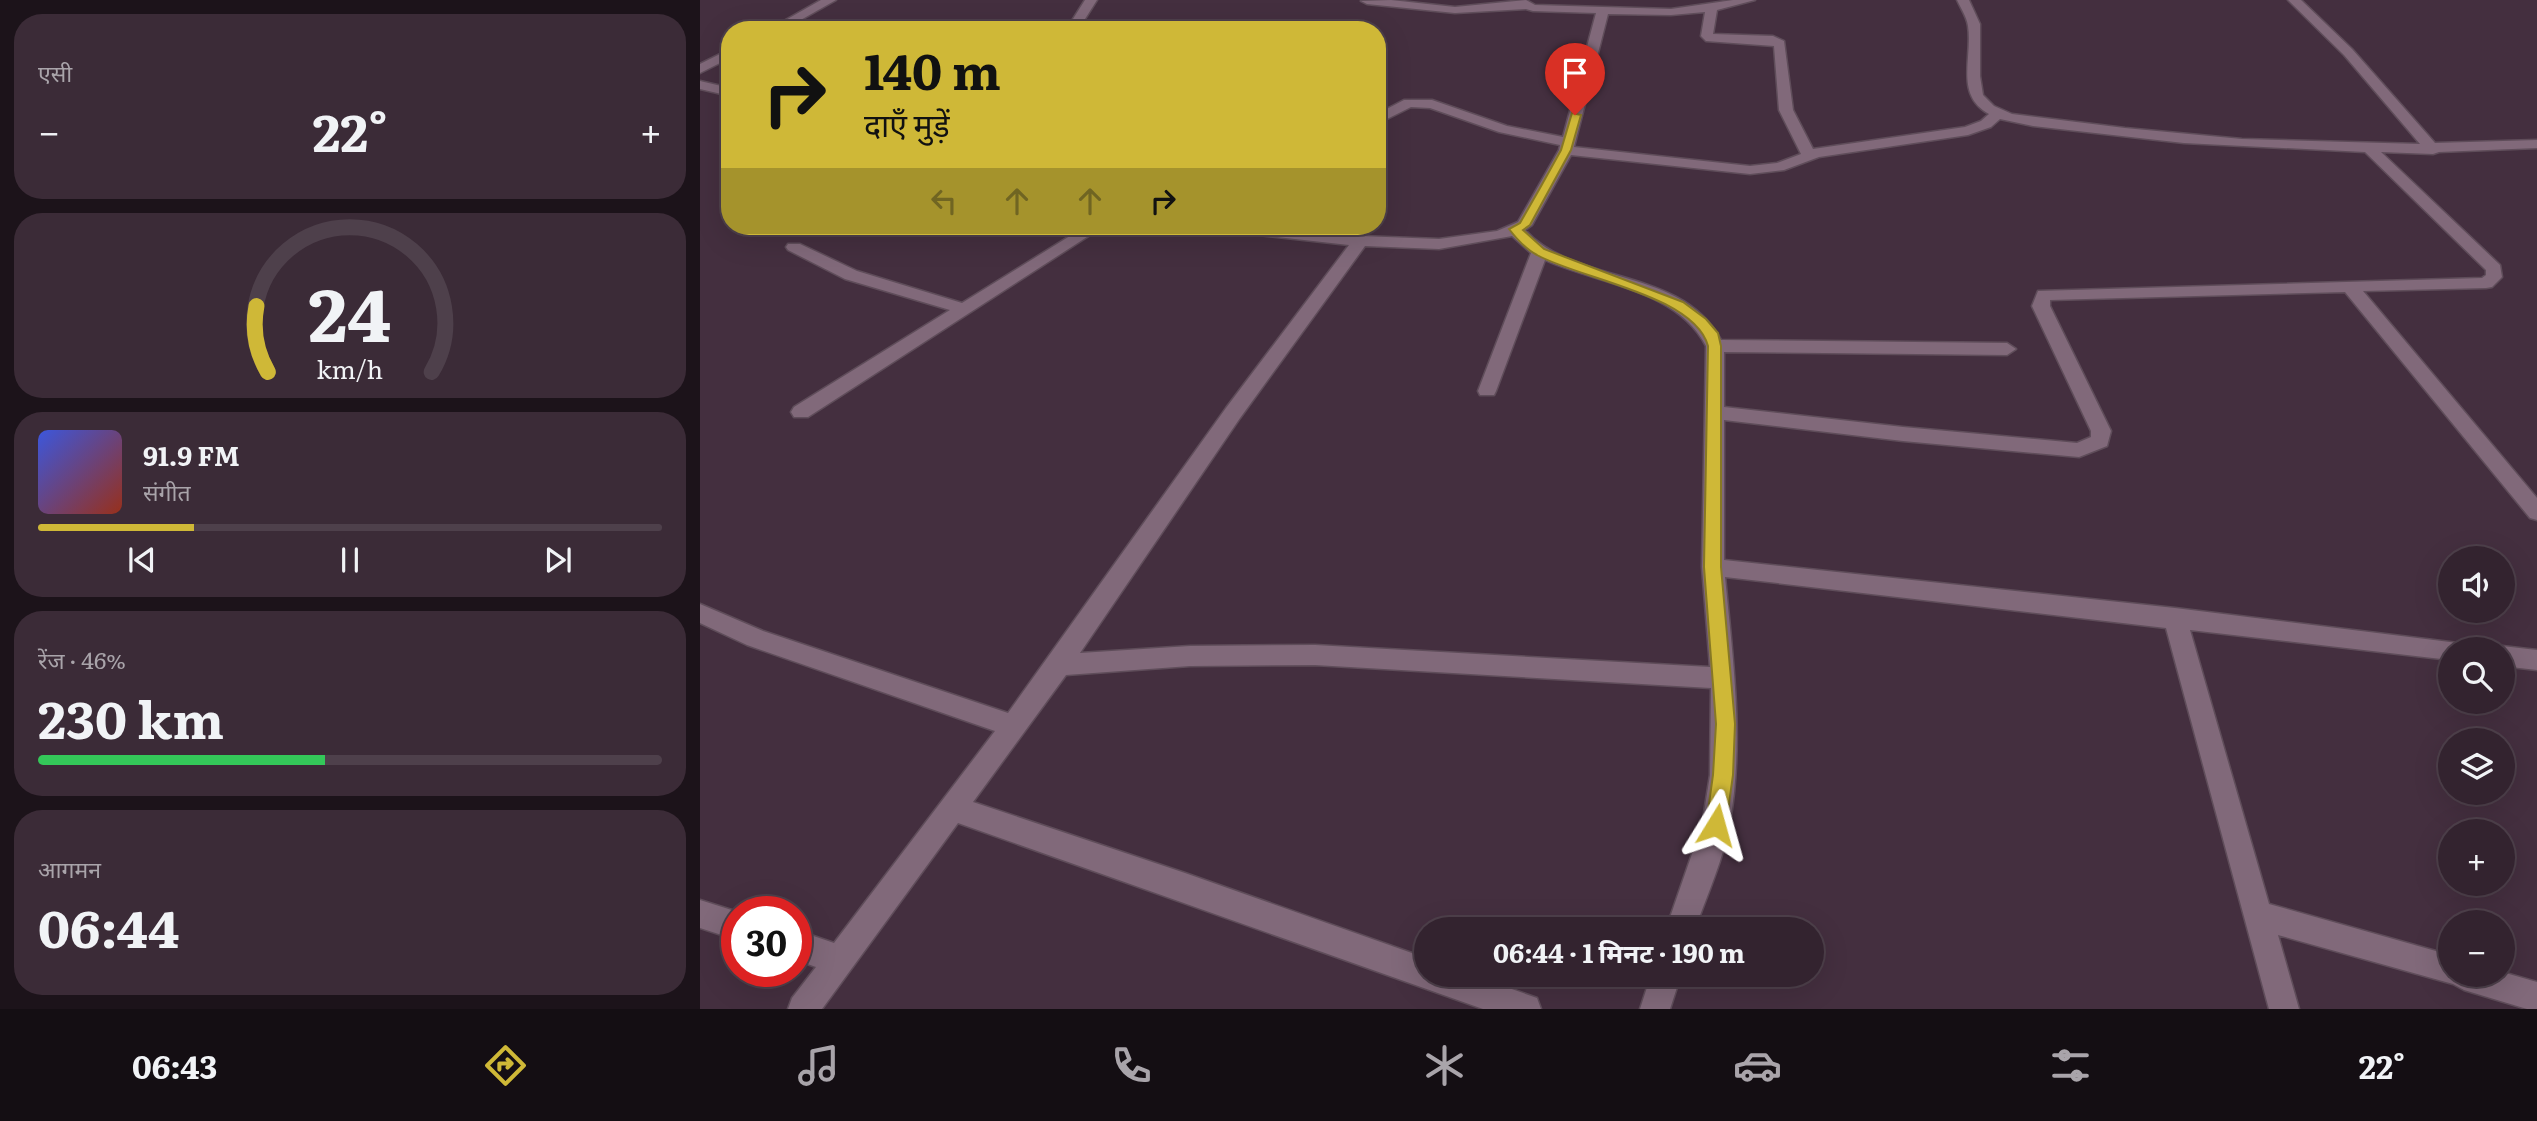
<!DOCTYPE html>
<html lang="hi">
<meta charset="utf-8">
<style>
body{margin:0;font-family:Literata,"Noto Sans Devanagari",serif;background:#3b2b37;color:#f1f3f6;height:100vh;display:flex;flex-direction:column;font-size:26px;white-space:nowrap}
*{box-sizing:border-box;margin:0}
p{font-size:23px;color:#a9a4aa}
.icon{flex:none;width:38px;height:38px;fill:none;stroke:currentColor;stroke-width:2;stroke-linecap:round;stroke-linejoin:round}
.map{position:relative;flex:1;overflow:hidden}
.side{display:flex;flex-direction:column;gap:14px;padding:14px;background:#1c131a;width:700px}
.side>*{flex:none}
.guide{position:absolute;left:21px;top:21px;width:665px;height:214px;border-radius:28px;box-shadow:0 7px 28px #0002,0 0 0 2px #4e404b;background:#cfb837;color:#111;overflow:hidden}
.buttons{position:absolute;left:1738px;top:546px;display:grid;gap:14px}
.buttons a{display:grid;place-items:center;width:77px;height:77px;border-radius:50%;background:#33232f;box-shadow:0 7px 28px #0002,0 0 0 2px #4e404b;font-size:35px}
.speed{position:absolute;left:21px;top:896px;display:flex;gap:14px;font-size:35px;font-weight:700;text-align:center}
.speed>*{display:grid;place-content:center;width:91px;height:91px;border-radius:50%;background:#33232f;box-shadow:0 7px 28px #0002,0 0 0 2px #4e404b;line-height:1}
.speed .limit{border:10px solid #d22;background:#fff;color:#111}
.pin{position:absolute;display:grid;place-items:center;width:60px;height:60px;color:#fff;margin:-72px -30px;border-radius:50% 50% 50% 0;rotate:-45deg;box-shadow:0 0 7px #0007}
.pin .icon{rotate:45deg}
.me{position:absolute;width:77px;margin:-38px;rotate:8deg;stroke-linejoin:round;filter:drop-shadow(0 0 5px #0008)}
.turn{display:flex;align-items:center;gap:24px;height:147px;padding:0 28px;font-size:32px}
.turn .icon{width:91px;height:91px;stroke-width:2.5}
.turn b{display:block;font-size:49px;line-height:60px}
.lanes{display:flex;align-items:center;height:66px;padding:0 28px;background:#0003;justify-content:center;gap:35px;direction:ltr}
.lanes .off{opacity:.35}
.big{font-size:52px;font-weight:700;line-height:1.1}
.side .widget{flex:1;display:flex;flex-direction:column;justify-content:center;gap:10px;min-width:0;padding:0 24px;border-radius:28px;background:#3b2b37}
.side .dial{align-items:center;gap:0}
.dial svg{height:182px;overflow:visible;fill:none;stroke:#4e404b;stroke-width:7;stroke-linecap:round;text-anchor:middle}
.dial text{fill:#f1f3f6;stroke:none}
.song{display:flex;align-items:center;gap:21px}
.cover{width:84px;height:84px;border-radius:10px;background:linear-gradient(135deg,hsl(230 70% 55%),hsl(10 70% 35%))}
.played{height:7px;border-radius:4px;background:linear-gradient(90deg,#cfb837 25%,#4e404b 25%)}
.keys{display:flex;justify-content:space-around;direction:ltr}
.heat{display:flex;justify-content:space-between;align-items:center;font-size:38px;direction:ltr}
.charge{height:10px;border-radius:5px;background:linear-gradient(90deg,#34c759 46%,#4e404b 0)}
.trip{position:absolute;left:714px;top:917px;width:410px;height:70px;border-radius:35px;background:#33232f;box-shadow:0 7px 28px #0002,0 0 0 2px #4e404b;font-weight:700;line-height:70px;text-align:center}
.dock{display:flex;height:112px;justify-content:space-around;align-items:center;background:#140e13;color:#a9a4aa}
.dock .icon{width:49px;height:49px}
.dock .selected{color:#cfb837}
.dock b{font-size:32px;color:#f1f3f6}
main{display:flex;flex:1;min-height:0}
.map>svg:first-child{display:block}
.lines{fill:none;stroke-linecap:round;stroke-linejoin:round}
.minor-casing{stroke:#5f4d5a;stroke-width:3}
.minor{fill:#81697a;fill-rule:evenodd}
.route{fill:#cfb837;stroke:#877824;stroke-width:2}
</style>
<main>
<section class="side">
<div class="widget"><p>एसी</p>
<div class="heat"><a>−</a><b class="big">22°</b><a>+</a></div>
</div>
<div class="widget dial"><svg viewBox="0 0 100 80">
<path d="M14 69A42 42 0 1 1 86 69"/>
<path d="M14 69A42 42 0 0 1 9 40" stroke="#cfb837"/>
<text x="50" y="56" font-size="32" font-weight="700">24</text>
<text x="50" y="72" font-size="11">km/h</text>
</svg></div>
<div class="widget">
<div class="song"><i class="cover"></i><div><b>91.9 FM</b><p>संगीत</p></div></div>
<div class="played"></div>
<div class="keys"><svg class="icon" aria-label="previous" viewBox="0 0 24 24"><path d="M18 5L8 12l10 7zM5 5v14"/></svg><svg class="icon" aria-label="pause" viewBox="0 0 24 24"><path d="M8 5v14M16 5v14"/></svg><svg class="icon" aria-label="next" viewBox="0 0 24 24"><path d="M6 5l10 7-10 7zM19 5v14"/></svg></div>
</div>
<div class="widget"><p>रेंज · 46%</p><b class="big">230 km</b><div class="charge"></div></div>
<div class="widget"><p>आगमन</p><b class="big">06:44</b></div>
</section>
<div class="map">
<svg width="1837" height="1009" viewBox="0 0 1837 1009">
<rect width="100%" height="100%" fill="#442f3f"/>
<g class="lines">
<defs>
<path id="minor" d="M 121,0 L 136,0 L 83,30 L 68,30 Z
M 385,0 L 397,0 L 378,30 L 366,30 Z
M 691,0 L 755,7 L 826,0 L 835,5 L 971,9 L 1033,0 L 1055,0 L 1017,10 L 1013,34 L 1073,36 L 1084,41 L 1093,110 L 1113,149 L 1265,127 L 1281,121 L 1289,114 C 1254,95 1273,57 1268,26 C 1267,17 1261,9 1257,0 L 1269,0 L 1280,24 L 1280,76 L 1283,95 L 1294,106 L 1312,114 L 1425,128 L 1542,139 L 1720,144 L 1644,55 L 1588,0 L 1601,0 L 1652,49 L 1735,143 L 1837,140 L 1837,148 L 1739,152 L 1733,154 L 1681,152 L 1800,265 L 1802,277 L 1792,287 L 1786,288 L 1663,291 L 1837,498 L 1837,520 L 1830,518 L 1645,292 L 1350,300 L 1350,306 L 1411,431 L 1407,446 L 1379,457 L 1203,441 L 1024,420 L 1024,560 L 1475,608 L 1758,643 L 1762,649 L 1750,649 L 1750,660 L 1490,630 L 1569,904 L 1750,955 L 1750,975 L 1802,975 L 1802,972 L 1837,982 L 1837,1009 L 1827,1009 L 1764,990 L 1753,984 L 1578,935 L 1599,1009 L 1569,1009 L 1466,628 L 1025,577 C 1033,659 1044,741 1030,822 C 1024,858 1007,895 995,929 L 966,929 L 1002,825 L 1010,775 L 1011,688 L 615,665 L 490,666 L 366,675 L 273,802 L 485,873 L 726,958 L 726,975 L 772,975 L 837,998 L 841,1009 L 783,1009 L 258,823 L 122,1009 L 88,1009 L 92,998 L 116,967 L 96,960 L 96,930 L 134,943 L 295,731 L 47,645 L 0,623 L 0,604 L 63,631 L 308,713 L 526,408 L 649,245 L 521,231 L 513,226 L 563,226 L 660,236 L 739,239 L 797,231 L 818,222 L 859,150 L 860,145 L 799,132 L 730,108 L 711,107 L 677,124 L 677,114 L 704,100 L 732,100 L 807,126 L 863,137 L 896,13 L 833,11 L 826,9 L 755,13 L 667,4 L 661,1 ZM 1005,12 L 1001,36 L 1006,41 L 1074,46 L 1079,110 L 1101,154 L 1077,163 L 1050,166 L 874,147 L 908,14 L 971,15 ZM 1300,119 L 1333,126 L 1484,143 L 1665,152 L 1786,270 L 1786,275 L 1782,278 L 1338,291 L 1332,306 L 1391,431 L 1391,437 L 1377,443 L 1203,427 L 1024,407 L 1024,352 L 1307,355 L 1316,349 L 1307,343 L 1021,340 C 981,266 876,286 825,230 L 832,225 L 871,155 L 1050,174 L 1084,170 L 1119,157 L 1268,135 L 1291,127 ZM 812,236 L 831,253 L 778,391 L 780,395 L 794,395 L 796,391 L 845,260 C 898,284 977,289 1006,346 L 1002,567 L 1010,667 L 615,645 L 490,646 L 380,653 L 540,418 L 665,246 L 739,249 Z
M 30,49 L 30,58 L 0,73 L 0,64 Z
M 0,81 L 30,88 L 30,96 L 0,89 Z
M 386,226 L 404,226 L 108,417 L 94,417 L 91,412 L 94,407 L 250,310 L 145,279 L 88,250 L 86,247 L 88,244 L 100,244 L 157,271 L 262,303 Z
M 1802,646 L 1837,650 L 1837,670 L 1802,666 L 1802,649 L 1793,649 Z
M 0,900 L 38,912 L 37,940 L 0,928 Z
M 951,975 L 981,975 L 970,1009 L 940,1009 Z"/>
</defs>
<use href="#minor" class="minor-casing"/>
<use href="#minor" class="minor"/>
</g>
<path class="route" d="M 872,113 L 881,115 L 871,150 L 830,225 L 823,230 L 844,249 L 983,302 L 1006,319 L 1018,333 L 1021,346 L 1021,567 L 1035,724 L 1033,775 L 1026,825 L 1023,832 L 1016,835 L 1009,832 L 1006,825 L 1013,775 L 1016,724 L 1004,567 L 1008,346 C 994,295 880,279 837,255 C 827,250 816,238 809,229 L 820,223 L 840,188 L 861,150 Z"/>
</svg>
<div class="buttons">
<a><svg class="icon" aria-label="sound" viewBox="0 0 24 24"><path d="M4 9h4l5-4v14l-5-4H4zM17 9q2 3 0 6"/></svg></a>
<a><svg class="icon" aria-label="search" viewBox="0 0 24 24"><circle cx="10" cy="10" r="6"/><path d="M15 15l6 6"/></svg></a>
<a><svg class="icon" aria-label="layers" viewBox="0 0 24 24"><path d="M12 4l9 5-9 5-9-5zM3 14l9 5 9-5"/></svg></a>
<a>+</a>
<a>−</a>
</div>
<div class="speed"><div class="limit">30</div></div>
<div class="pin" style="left:875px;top:115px;background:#d93025"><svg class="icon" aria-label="arrive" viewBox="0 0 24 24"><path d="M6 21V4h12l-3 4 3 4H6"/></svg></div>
<svg class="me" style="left:1016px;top:825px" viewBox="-20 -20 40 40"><path d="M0-17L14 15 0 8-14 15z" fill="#cfb837" stroke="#fff" stroke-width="4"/></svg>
<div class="trip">06:44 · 1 मिनट · 190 m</div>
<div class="guide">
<div class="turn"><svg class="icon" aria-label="right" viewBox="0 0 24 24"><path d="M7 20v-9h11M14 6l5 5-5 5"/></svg><div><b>140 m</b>दाएँ मुड़ें</div></div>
<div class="lanes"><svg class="icon off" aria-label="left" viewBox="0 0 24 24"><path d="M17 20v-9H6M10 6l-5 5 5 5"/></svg><svg class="icon off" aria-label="ahead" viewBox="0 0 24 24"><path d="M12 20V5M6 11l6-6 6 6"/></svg><svg class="icon off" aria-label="ahead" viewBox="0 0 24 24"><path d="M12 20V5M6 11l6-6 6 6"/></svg><svg class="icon" aria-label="right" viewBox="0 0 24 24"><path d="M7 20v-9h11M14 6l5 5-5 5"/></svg></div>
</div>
</div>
</main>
<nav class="dock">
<b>06:43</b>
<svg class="icon selected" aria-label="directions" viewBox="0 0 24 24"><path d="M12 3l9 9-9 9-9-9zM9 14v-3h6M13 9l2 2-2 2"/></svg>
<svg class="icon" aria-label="music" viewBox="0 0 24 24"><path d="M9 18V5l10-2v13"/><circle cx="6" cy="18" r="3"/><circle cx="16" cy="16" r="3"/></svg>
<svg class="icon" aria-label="phone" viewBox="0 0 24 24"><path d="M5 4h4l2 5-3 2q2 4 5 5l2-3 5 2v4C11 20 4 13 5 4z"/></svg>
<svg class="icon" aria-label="climate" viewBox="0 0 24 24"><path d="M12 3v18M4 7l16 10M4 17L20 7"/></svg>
<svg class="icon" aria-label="car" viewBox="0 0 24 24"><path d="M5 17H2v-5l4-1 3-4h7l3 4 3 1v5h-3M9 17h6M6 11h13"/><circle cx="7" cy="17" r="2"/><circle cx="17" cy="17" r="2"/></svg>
<svg class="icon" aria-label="filters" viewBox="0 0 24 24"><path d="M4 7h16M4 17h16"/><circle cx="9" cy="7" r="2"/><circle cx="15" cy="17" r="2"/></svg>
<b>22°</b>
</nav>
